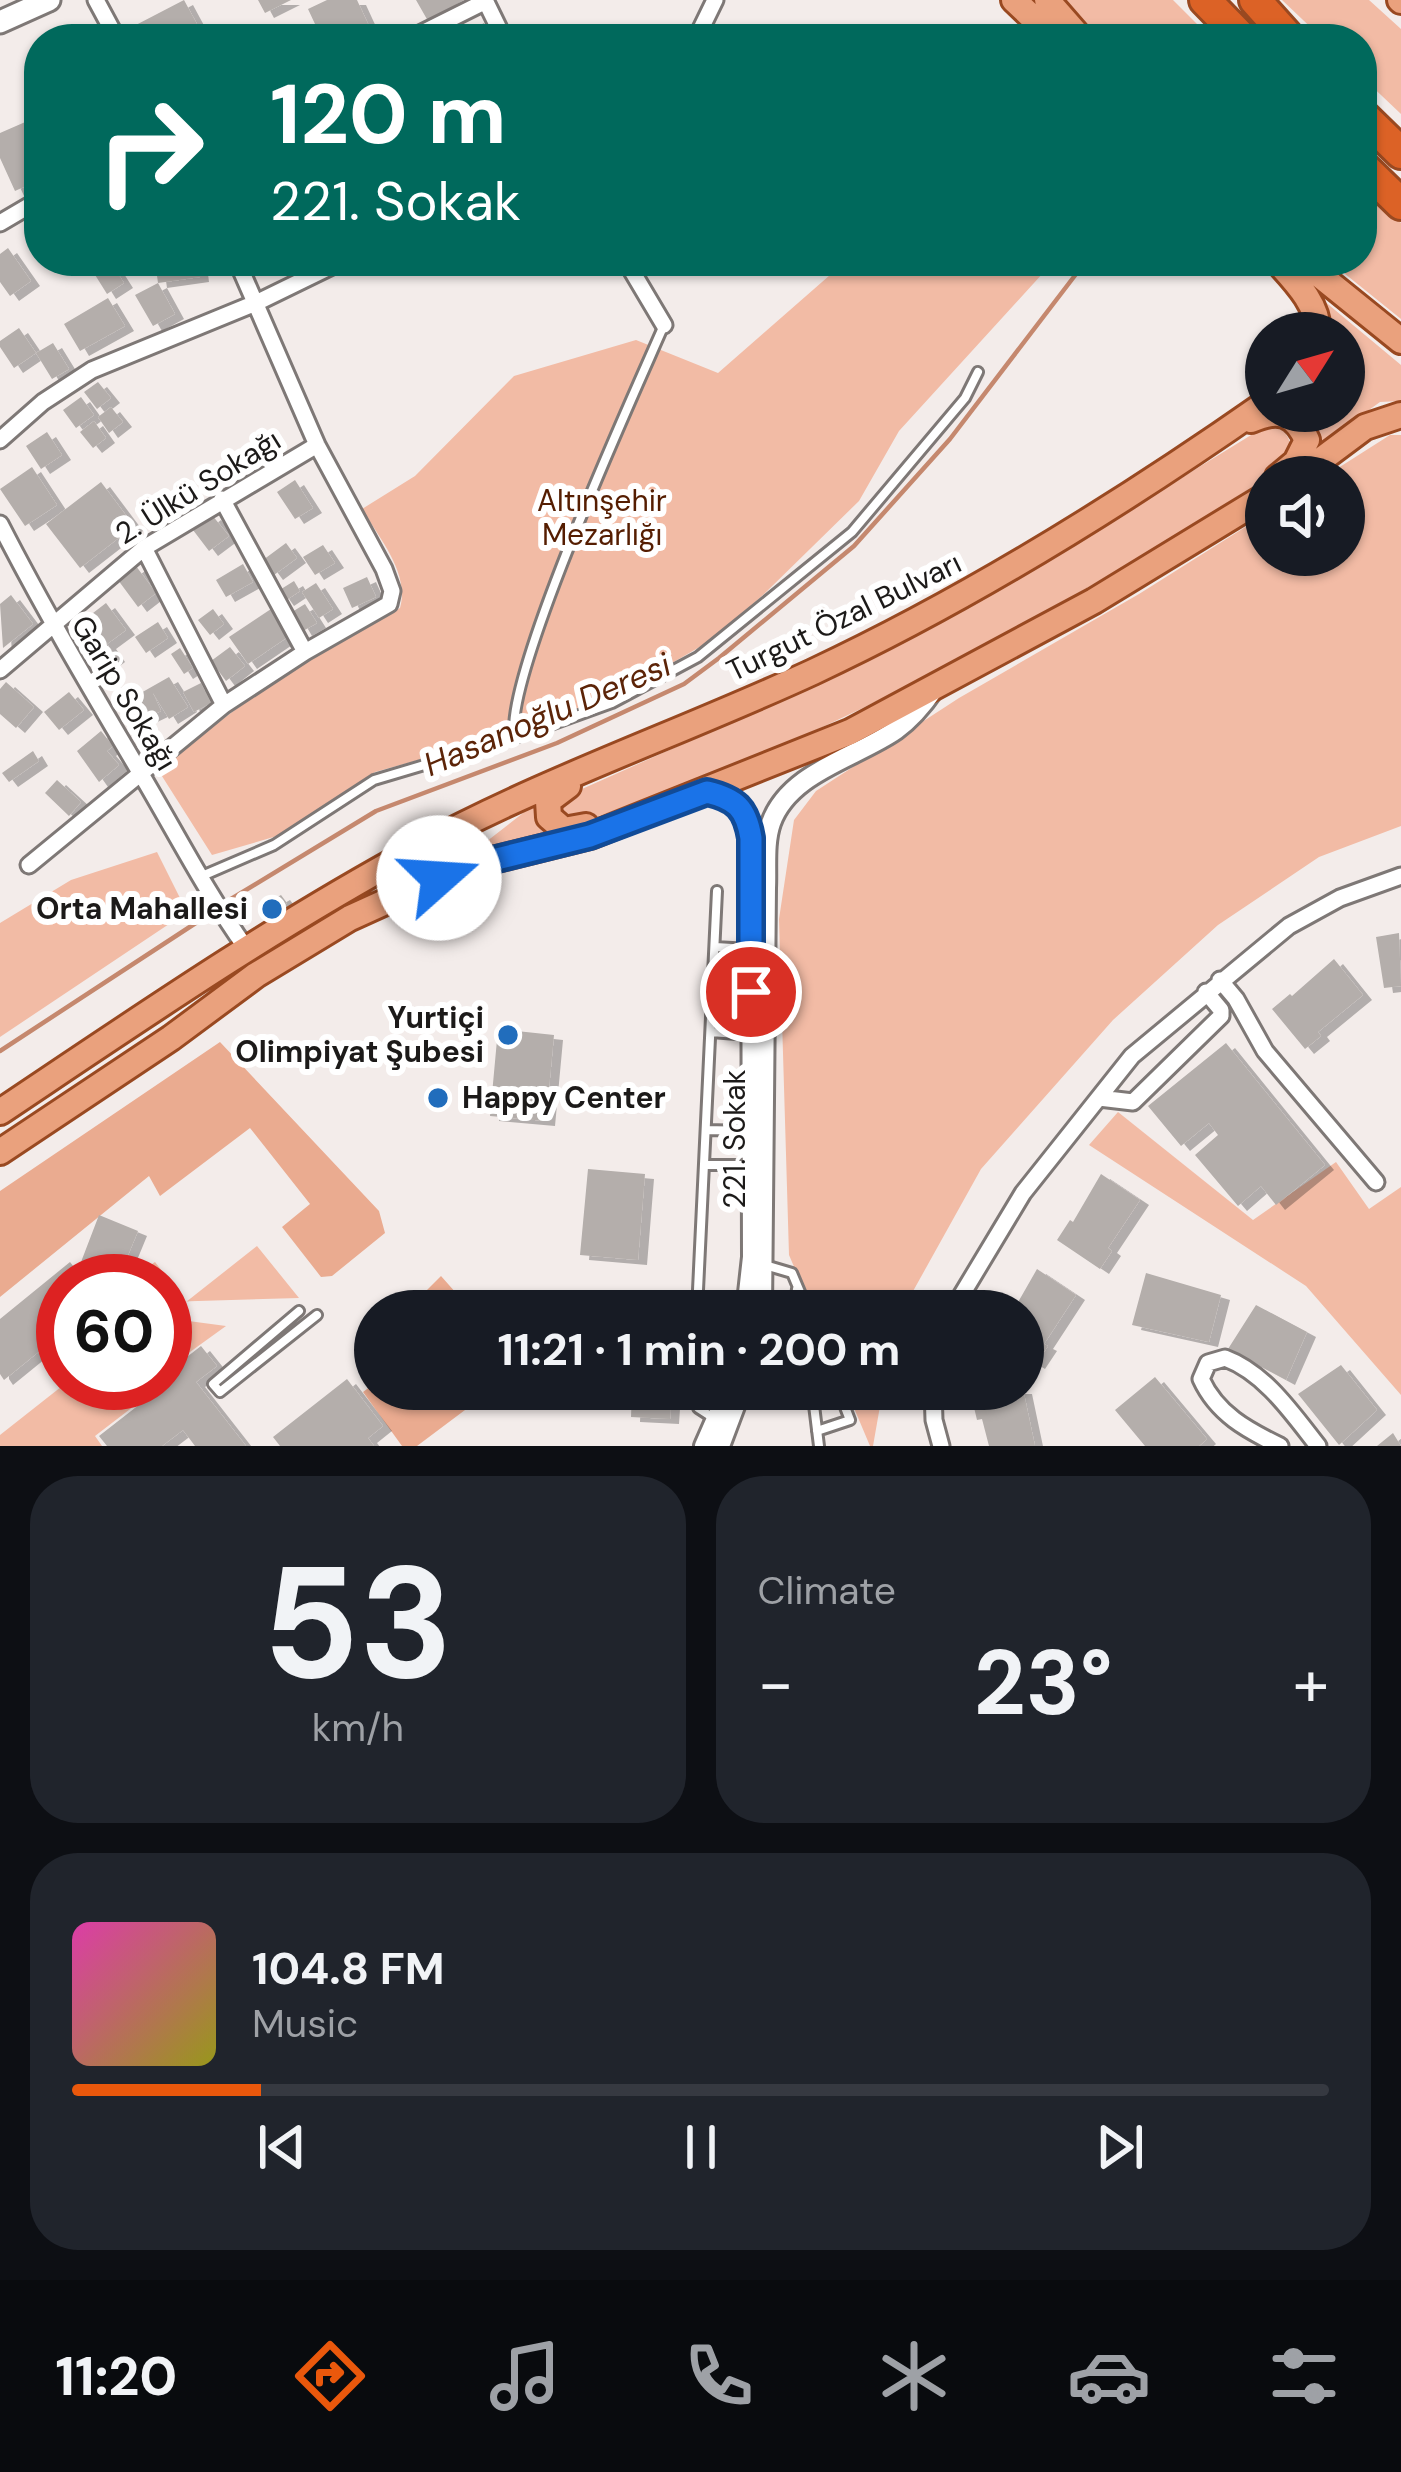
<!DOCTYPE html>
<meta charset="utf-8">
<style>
body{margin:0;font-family:"DM Sans",sans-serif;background:#20242c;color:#f1f3f6;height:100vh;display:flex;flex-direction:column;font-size:45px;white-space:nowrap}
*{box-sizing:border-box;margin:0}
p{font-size:39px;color:#9ea1a6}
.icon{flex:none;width:66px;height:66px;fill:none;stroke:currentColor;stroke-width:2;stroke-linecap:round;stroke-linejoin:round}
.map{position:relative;height:1446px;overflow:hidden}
.details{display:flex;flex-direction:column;gap:30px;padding:30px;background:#0d0f14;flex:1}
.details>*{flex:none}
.banner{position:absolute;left:24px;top:24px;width:1353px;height:252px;border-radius:48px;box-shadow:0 3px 9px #0004;background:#00695c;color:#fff;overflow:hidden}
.needle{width:78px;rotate:53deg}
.fabs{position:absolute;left:1245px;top:312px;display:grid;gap:24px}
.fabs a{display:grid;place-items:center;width:120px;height:120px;border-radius:50%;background:#171b24;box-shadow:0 3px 9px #0004;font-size:60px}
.speed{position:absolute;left:36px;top:1254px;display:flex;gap:24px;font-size:60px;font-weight:700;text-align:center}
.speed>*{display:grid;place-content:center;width:156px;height:156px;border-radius:50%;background:#171b24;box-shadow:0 3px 9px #0004;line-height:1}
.speed .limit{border:18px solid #d22;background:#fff;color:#111}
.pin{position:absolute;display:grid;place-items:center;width:102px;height:102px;color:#fff;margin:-51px;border:6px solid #fff;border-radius:50%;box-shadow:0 3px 12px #0007}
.me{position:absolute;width:132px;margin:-66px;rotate:71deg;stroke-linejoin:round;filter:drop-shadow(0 0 9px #0008)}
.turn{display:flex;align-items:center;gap:42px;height:252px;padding:0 48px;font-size:54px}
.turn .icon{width:156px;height:156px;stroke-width:2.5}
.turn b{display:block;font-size:84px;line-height:102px}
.big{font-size:90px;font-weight:700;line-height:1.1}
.details .widget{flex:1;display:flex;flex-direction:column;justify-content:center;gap:18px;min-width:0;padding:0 42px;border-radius:48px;background:#20242c}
.details .dial{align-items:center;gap:0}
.dial b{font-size:156px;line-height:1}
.song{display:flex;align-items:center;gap:36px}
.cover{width:144px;height:144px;border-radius:18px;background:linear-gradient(135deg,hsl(320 70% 55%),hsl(60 70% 35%))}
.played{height:12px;border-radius:6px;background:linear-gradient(90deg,#ea580c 15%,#363941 15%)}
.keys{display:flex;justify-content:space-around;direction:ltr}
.heat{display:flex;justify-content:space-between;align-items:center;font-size:66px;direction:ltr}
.details .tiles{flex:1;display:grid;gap:30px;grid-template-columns:1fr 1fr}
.widget:last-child{grid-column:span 2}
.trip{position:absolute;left:354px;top:1290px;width:690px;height:120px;border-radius:60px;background:#171b24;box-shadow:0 3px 9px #0004;font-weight:700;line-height:120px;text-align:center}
.tab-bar{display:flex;height:192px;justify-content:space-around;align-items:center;background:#090b0e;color:#9ea1a6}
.tab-bar .icon{width:84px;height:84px}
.tab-bar .selected{color:#ea580c}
.tab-bar b{font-size:54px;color:#f1f3f6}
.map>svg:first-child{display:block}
.green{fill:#f2bba5}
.forest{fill:#eaab90}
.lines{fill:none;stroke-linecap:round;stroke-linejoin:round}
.stream{stroke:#c5886e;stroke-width:4.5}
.building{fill:#b4aeab;filter:url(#shadow)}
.service-casing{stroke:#7e7876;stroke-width:14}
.minor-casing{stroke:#7e7876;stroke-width:21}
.tertiary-casing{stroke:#7e7876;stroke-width:24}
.secondary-casing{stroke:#7e7876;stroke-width:27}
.primary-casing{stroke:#994921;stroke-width:30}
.motorway-casing{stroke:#994921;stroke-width:36}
.service{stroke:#fff;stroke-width:8}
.minor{stroke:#fff;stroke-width:15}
.tertiary{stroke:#fff;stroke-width:18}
.secondary{stroke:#fff;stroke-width:21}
.primary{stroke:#eaa17d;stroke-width:24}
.motorway{stroke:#dc6226;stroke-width:30}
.route-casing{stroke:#114b97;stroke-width:30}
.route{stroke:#1a73e8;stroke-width:21}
.poi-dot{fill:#216dbc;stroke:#fff;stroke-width:4.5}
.labels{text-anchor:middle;stroke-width:12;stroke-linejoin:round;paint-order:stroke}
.street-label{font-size:30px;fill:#1c1a19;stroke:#fff}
.park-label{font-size:30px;fill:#551d01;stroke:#fff}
.poi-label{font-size:30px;font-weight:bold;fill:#1c1a19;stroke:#fff;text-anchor:end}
.water-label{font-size:33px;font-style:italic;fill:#5c2408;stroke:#fff}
</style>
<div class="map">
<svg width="1401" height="1446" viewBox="0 0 1401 1446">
<defs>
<filter id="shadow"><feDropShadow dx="9" dy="5" stdDeviation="0" flood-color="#0004"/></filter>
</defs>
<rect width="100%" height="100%" fill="#f3ecea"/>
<path class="green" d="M 1062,0 L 1173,0 L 1212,39 L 1099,39 Z
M 1282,0 L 1369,0 L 1401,29 L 1401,114 L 1362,77 L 1362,39 L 1323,39 Z
M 1362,186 L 1401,223 L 1401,319 L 1329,261 L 1362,261 Z
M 846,261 L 1054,261 L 899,431 L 859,501 L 762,596 L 710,641 L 627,689 L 565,715 L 502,722 L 480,743 L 375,772 L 277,836 L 212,855 L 160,773 L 161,766 L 301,660 L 400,608 C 410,573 379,538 362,509 L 415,476 L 514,376 L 636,340 L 718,373 Z
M 1323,300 L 1401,365 L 1401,401 L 1380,402 L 1319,446 L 1314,432 L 1294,411 L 1344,411 L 1344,333 L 1333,333 Z
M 1269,424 C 1286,429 1292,439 1291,456 L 1268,477 C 1045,619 822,746 568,826 L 555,806 L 573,793 L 813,686 L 1027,573 Z
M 1390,435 L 1401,435 L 1401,826 L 1319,857 L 1218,925 L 1113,1020 L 981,1169 L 902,1311 L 813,1311 L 789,1255 L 779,919 L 794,820 L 816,791 L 959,698 L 1139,594 L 1266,514 L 1266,555 L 1344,555 L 1344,477 L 1324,477 Z
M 536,803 L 537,819 L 547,835 L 473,852 Z
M 157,852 L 187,912 L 0,1037 L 0,923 L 71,880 Z
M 1118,1112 L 1253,1220 L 1336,1162 L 1369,1209 L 1401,1187 L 1401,1395 L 1306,1286 L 1089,1145 Z
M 257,1246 L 299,1298 L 165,1302 L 165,1281 L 128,1281 L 155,1262 L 186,1302 Z
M 181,1320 L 226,1326 L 165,1370 L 165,1321 Z
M 66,1383 L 164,1383 L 95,1436 L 102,1446 L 0,1446 L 0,1435 Z
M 846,1389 L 883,1389 L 873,1446 L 870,1446 Z"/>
<path class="forest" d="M 220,1042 L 379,1211 L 385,1233 L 332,1276 L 321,1277 L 282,1227 L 310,1204 L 250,1128 L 160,1196 L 149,1176 L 0,1297 L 0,1191 Z
M 441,1276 L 472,1311 L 434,1311 L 422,1295 Z
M 375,1383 L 375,1389 L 493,1389 L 417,1446 L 402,1446 L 363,1392 Z"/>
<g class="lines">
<path class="stream" d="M 231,899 L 376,811 L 557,743 L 684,684 L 719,658 L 854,546 L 950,439 L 1086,261
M 0,1051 L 208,915"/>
</g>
<path class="building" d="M 184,0 L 205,39 L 139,39 L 132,27 Z
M 258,0 L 291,0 L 265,13 Z
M 327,0 L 357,0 L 375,39 L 322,39 L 308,9 Z
M 416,0 L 464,0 L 428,21 Z
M 484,23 L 492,39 L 456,39 Z
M 304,27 L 310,39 L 292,39 L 291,36 Z
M 39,116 L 39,180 L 15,191 L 0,158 L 0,133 Z
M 8,248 L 31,281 L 10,296 L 0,282 L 0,254 Z
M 106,261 L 110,261 L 124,283 L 107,294 L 92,270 Z
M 155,261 L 198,261 L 200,277 L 158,283 Z
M 158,283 L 175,314 L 153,326 L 135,295 Z
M 108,298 L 125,326 L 80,351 L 64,324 Z
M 19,328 L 36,353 L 14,368 L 0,347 L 0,341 Z
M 53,343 L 69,369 L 52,379 L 36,353 Z
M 98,382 L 111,398 L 97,409 L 84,392 Z
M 81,397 L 94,415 L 76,428 L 63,410 Z
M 111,407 L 123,422 L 109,433 L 98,417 Z
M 94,421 L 106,438 L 93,448 L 80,432 Z
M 47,432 L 62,455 L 41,469 L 26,446 Z
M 32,467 L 57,505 L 25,526 L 0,489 Z
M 295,480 L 313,508 L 295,519 L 277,492 Z
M 101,482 L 134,526 L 80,568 L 46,524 Z
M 212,515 L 229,536 L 209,551 L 193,530 Z
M 286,543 L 297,558 L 274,575 L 263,560 Z
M 323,545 L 335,563 L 315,575 L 303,557 Z
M 243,564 L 253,582 L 226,597 L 216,580 Z
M 136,566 L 156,593 L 138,607 L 118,580 Z
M 367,577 L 376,597 L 352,608 L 343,588 Z
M 294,581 L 300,591 L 285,601 L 278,591 Z
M 316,583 L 333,609 L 319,618 L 302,592 Z
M 11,595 L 33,624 L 3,648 L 0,604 Z
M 106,603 L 126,630 L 107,644 L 116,657 L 97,672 L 67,633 Z
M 305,604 L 317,623 L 303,631 L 292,612 Z
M 274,607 L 292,634 L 248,664 L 229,637 Z
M 213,609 L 224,624 L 210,635 L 198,620 Z
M 158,622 L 168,638 L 146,653 L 135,637 Z
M 230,647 L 245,666 L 226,681 L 211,661 Z
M 180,648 L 193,668 L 184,674 L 171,654 Z
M 169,677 L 188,707 L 169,719 L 153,693 L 161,711 L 142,720 L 132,698 Z
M 6,682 L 34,707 L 16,728 L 0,714 L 0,689 Z
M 201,683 L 211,703 L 194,712 L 183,692 Z
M 69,692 L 84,710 L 59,730 L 44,712 Z
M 101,731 L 113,746 L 107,751 L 119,765 L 99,782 L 77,751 Z
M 33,751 L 39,761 L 9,782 L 2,773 Z
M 57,780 L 81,802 L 69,816 L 45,793 Z
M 281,895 L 287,903 L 269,914 L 265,904 Z
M 1399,933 L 1401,986 L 1384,988 L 1376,937 Z
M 1334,959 L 1363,995 L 1318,1032 L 1321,1036 L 1305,1049 L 1272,1009 L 1290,994 L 1292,996 Z
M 498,1029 L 554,1035 L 546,1121 L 490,1116 Z
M 1226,1043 L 1325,1165 L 1276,1205 L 1261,1186 L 1238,1206 L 1195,1155 L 1218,1135 L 1209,1123 L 1181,1146 L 1148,1106 Z
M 588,1169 L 645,1174 L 638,1260 L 580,1255 Z
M 1101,1174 L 1140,1200 L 1108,1248 L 1112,1251 L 1100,1269 L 1057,1240 L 1070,1220 L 1073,1222 Z
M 99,1215 L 138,1231 L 119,1277 L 81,1262 Z
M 70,1262 L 85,1281 L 63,1281 L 63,1332 L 4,1380 L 0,1374 L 0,1319 Z
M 1037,1269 L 1076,1295 L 1044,1344 L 1048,1346 L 1036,1364 L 1023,1356 L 1023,1311 L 1013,1311 Z
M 1146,1273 L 1221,1295 L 1209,1342 L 1132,1325 Z
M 1256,1305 L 1307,1332 L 1286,1380 L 1228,1349 Z
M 201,1346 L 217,1366 L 196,1382 L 246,1446 L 195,1446 L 183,1430 L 162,1446 L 107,1446 L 99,1436 L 167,1383 L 165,1374 Z
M 1341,1365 L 1377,1410 L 1339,1445 L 1298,1394 Z
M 1155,1377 L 1207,1439 L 1199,1446 L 1145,1446 L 1115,1410 Z
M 347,1379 L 383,1426 L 368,1438 L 374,1446 L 280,1446 L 273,1437 Z
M 632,1389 L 672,1389 L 670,1419 L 631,1417 Z
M 1010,1389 L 1023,1389 L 1035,1446 L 989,1446 L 982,1419 L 977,1420 L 972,1399 Z
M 1393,1433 L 1401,1446 L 1377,1446 Z"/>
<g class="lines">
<defs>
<path id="service" d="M 515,738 C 501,683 635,392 664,325
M 202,876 L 274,845 L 374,780 L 515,738 L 612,703 L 698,657 L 852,532 L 965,398 L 978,372
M 715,947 L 749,949
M 711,1032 L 750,1035
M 706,1130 L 750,1131
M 704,1165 L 751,1165
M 765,1265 L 792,1273 L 808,1311
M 299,1311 L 213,1384 L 220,1392 L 317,1315
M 697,1311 L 717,891
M 794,1311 L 797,1289
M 693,1389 L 698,1408 L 715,1419
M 812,1389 L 819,1446
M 817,1431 L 850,1420 L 838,1389"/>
<path id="minor" d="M 96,0 L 117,39
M 485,0 L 504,39
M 410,39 L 486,1
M 696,39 L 715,0
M 0,223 L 39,200
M 626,261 L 664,325
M 0,440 L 43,402 L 92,370 L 258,302 L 342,261
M 222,499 L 305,652
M 0,524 C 44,610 92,691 141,774 C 176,833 206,892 246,948
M 144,548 L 224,705
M 0,670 L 144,548 L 317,445
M 29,865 L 224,705 L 305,652 L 389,604 L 392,591 L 384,569 L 317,445 L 237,261
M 1220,980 L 1236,999 L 1265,1051 L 1376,1182
M 1099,1098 L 1133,1102 L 1221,1016 L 1221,1010 L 1206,992
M 952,1311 L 1023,1193 L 1132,1056 L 1289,926 L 1340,898 L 1401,876
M 933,1389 L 934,1420 L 941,1446
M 1280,1446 C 1247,1430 1217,1414 1201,1379 L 1208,1363 L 1225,1358 C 1265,1373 1292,1413 1318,1446"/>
<path id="tertiary" d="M 707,792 C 736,799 746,808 751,838 L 752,1257 L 746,1311
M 762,1311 L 766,888 C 767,868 764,843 771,823 C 789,772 856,758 896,730 C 911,719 923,705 934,689
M 704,1446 L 729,1389
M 720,1446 L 735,1406"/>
<path id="secondary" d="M 0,22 L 49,0"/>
<path id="primary" d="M 1014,0 L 1055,39
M 1047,0 L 1081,39
M 1400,0 L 1401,1
M 1277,261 C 1295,281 1319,305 1318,333
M 1302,261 L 1401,341
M 1251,420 C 1278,408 1294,412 1307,440 L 1296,462 L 1278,477
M 1298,477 L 1365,427 L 1401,415
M 568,786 L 548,801 L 549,817 L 564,830 L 586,826
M 0,1112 C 136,1021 271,928 415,850 C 543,780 681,733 813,672 C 971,598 1123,503 1266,403
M 0,1152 L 171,1038 L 256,975 L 350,918 L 460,868 L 590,836 L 850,732 L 1094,601 L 1266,496"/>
<path id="motorway" d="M 1205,0 L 1243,39
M 1255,0 L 1290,39
M 1362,115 L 1401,153
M 1362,166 L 1401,204"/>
</defs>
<use href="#service" class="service-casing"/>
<use href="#minor" class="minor-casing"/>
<use href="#tertiary" class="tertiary-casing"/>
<use href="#secondary" class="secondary-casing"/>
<use href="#primary" class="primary-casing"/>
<use href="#motorway" class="motorway-casing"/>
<use href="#service" class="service"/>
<use href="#minor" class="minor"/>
<use href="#tertiary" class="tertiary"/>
<use href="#secondary" class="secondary"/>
<use href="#primary" class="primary"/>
<use href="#motorway" class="motorway"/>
</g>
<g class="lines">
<defs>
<path id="route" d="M 439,878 L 460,868 L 590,836 L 707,792 C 736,799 746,808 751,838 L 751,992"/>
</defs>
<use href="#route" class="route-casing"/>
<use href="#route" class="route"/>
</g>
<g class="poi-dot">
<circle cx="272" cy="909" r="12"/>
<circle cx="508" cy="1035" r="12"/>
<circle cx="438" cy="1098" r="12"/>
</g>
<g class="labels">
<g class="street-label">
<text transform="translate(198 487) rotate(-32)" y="10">2. Ülkü Sokağı</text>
<text transform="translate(844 617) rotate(-26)" y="10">Turgut Özal Bulvarı</text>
<text transform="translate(124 693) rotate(59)" y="10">Garip Sokağı</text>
<text transform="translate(735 1139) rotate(-90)" y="10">221. Sokak</text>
</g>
<g class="park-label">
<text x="602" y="511">Altınşehir<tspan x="602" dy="34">Mezarlığı</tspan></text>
</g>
<g class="poi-label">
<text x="248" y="919">Orta Mahallesi</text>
<text x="484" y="1028">Yurtiçi<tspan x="484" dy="34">Olimpiyat Şubesi</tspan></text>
<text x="462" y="1108" text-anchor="start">Happy Center</text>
</g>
<g class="water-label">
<text transform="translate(547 714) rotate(-23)" y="12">Hasanoğlu Deresi</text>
</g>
</g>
</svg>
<div class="fabs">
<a><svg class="needle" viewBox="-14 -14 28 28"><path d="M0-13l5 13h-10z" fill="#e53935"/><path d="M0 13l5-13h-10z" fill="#9ea1a6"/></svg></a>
<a><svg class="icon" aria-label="sound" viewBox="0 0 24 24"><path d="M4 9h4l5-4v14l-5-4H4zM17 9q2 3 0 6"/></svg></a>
</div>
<div class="speed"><div class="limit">60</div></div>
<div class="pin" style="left:751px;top:992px;background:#d93025"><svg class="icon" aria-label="arrive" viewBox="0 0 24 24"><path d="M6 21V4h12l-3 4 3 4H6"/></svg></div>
<svg class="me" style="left:439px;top:878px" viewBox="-20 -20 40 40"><circle r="19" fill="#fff"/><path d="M0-13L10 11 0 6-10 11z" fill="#1a73e8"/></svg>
<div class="trip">11:21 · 1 min · 200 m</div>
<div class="banner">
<div class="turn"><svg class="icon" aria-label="right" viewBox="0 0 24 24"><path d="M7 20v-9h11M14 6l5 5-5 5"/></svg><div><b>120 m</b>221. Sokak</div></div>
</div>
</div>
<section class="details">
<div class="tiles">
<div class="widget dial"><b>53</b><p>km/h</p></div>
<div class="widget"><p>Climate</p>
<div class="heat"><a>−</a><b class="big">23°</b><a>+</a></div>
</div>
<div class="widget">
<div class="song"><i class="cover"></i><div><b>104.8 FM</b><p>Music</p></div></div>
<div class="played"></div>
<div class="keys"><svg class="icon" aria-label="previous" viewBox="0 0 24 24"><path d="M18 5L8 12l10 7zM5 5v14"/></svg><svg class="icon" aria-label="pause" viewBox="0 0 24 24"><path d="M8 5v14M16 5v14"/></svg><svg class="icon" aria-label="next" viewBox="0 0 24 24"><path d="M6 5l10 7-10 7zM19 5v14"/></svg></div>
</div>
</div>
</section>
<nav class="tab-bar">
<b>11:20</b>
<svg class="icon selected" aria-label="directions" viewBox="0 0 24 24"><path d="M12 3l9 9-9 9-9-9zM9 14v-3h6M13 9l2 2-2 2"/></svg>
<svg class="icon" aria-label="music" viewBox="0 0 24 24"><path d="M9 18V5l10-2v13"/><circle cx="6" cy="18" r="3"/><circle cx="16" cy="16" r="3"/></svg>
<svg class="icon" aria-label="phone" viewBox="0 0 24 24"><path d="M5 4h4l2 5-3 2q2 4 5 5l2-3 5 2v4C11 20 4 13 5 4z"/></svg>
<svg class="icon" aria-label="climate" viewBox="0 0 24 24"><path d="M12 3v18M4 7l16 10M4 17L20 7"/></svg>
<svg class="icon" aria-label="car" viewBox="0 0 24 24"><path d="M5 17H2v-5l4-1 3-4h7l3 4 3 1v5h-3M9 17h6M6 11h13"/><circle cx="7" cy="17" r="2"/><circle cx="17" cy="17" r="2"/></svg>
<svg class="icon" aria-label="filters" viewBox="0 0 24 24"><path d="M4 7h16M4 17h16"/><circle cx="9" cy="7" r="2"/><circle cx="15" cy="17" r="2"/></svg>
</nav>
